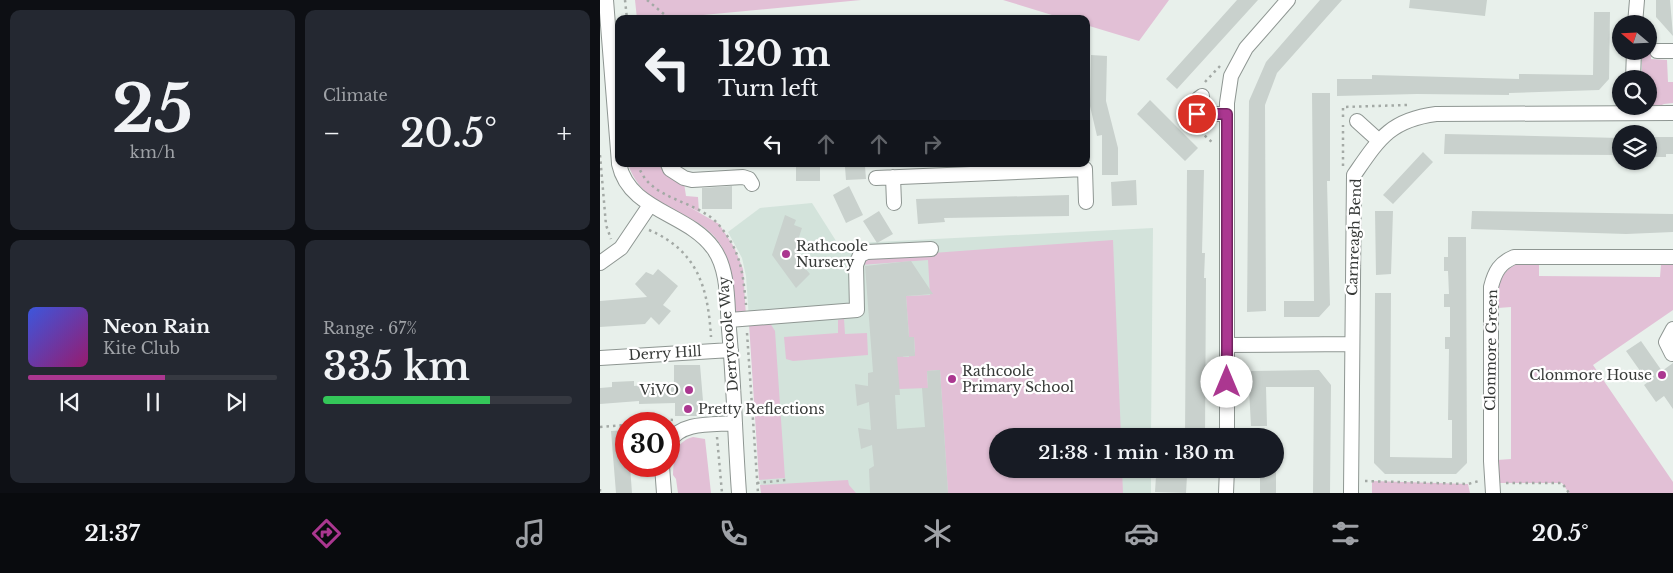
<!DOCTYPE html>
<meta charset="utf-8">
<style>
body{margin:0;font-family:"Libre Baskerville",serif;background:#242831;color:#f1f3f6;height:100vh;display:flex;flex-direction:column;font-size:19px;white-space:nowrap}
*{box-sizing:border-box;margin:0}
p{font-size:16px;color:#9ea1a6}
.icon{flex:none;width:28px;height:28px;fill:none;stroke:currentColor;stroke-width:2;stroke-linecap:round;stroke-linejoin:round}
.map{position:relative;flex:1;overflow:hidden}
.panel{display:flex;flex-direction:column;gap:10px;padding:10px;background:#0d0f14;width:600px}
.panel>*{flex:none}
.top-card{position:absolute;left:15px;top:15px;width:475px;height:152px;border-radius:10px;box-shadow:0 1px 4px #0004;background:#171b24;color:#f1f3f6;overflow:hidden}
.needle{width:32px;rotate:289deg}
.fabs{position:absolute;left:1012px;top:15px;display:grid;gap:10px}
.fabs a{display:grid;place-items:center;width:45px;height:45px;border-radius:50%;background:#171b24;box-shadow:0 1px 4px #0004;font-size:25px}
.speed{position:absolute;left:15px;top:412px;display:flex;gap:10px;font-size:25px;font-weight:700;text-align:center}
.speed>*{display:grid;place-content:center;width:65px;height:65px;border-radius:50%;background:#171b24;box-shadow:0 1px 4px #0004;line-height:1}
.speed .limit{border:8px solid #d22;background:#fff;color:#111}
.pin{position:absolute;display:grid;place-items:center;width:42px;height:42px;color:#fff;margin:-21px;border:2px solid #fff;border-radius:50%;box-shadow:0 1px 5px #0007}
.me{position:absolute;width:55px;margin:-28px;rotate:0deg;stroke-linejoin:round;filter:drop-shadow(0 0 4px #0008)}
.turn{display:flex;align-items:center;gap:18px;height:105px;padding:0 20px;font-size:22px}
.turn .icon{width:65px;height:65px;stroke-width:2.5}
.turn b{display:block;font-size:35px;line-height:42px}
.lanes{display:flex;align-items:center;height:48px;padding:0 20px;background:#0003;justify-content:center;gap:25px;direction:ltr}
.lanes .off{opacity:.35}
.big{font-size:38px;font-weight:600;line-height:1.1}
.panel .card{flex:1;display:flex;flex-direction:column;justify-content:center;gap:8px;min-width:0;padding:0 18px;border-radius:10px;background:#242831}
.panel .dial{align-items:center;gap:0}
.dial b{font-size:65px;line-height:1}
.song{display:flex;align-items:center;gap:15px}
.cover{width:60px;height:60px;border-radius:8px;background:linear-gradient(135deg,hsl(230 70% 55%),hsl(320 70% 35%))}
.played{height:5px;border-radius:2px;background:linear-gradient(90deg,#ab3790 55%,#363941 55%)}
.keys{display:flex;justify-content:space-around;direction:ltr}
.heat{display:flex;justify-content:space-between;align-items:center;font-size:28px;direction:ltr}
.charge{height:8px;border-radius:4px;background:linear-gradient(90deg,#34c759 67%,#363941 0)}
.panel .tiles{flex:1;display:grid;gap:10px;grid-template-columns:repeat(2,1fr)}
.trip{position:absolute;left:389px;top:428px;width:295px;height:50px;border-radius:25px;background:#171b24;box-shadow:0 1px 4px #0004;font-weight:600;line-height:50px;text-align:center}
.menu{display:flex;height:80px;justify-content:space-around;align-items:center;background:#090b0e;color:#9ea1a6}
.menu .icon{width:35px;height:35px}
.menu .active{color:#ab3790}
.menu b{font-size:22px;color:#f1f3f6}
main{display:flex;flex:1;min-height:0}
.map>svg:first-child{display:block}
.built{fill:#d3e3db}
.green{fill:#e2c0d6}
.building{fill:#c9d1cd}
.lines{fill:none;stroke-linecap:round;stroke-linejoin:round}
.minor-casing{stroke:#8e9692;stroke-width:16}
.path{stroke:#a3a9a5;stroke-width:2.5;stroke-dasharray:2.5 4;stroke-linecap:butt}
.minor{stroke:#fff;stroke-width:14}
.route-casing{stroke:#6f245e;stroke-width:12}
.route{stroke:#ab3790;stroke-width:9}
.poi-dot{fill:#ab3790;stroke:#fff;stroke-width:2}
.labels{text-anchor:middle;stroke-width:4.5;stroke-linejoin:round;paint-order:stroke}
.street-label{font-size:14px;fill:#373a38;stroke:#fff}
.poi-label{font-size:14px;fill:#373a38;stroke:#fff;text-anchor:start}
</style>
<main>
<section class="panel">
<div class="tiles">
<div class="card dial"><b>25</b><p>km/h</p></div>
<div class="card"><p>Climate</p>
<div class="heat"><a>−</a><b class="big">20.5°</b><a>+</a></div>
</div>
<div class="card">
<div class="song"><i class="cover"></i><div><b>Neon Rain</b><p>Kite Club</p></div></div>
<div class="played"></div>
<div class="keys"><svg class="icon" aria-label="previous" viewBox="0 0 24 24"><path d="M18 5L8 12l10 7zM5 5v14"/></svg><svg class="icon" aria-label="pause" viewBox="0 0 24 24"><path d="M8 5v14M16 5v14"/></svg><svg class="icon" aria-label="next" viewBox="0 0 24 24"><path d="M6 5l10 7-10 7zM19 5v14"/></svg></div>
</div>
<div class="card"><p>Range · 67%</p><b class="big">335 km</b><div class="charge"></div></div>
</div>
</section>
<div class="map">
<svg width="1073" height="493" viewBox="0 0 1073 493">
<rect width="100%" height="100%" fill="#e8f0eb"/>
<path class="built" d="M 212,203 L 238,244 L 553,228 L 551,436 L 398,436 L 398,469 L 551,469 L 551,493 L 161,493 L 146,276 L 142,258 L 128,232 L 160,208 Z"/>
<path class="green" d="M 35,0 L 261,0 L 61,19 L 37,19 Z
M 403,0 L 569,0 L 539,41 L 486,25 L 486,19 L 465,19 Z
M 1049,47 L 1051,47 L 1051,59 L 1067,60 L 1068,82 L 1073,82 L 1073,103 L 1064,104 L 1055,108 L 1049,105 L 1049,79 L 1042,79 L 1042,51 L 1049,51 Z
M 28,164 L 64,164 L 84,183 L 86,196 L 98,197 L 99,212 L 84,204 L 119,224 L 134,247 L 143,269 L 146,316 L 135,313 C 133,288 133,257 114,236 C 87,207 44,210 28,164 Z
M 513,240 L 521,436 L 398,436 L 398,469 L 522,469 L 523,493 L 348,493 L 340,370 L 327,371 L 328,388 L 299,389 L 277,372 L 302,350 L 303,357 L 309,357 L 309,353 L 315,352 L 314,337 L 309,337 L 306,296 L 330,295 L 328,260 L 260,265 L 264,258 Z
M 917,264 L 939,264 L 939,276 L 1060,277 L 1061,265 L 1073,265 L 1073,310 L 993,365 L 1073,482 L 1073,493 L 969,493 L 962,483 L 897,483 L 897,460 L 911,459 L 911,307 L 898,308 C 898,288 897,274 917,264 Z
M 244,319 L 245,334 L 267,333 L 268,355 L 193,361 L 186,359 L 184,337 L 238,333 L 238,320 Z
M 149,323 L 170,323 L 175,331 L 185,478 L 159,480 Z
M 93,437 L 105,439 L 111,493 L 78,493 L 76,479 L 73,475 C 74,458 74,442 93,437 Z
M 248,480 L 249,485 L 256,493 L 161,493 L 160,485 Z
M 772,481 L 868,484 L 870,493 L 772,493 Z"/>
<path class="building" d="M 637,0 L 658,0 L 577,89 L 566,79 Z
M 720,0 L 742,0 L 677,73 L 665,105 L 666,311 L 647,312 L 649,101 L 666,62 Z
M 810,0 L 887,0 L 885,16 L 809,8 Z
M 1056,0 L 1070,0 L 1073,36 L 1056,17 Z
M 994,12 L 1010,12 L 1009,79 L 999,90 L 909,93 L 909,95 L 817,94 L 737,96 L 737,79 L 772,79 L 772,75 L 919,79 L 919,74 L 993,75 Z
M 491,55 L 507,56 L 506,101 L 518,148 L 518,175 L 502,175 L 502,135 L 497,136 L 490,106 Z
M 712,93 L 730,93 L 730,181 L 727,181 L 730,305 L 719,317 L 684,317 L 684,301 L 714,301 Z
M 550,100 L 598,148 L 585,161 L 537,114 Z
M 845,134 L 1021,138 L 1021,155 L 844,154 Z
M 1049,137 L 1073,137 L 1073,154 L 1066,154 L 1066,157 L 1049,157 Z
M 823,152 L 833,162 L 793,204 L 783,195 Z
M 196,164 L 220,164 L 220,181 L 196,181 Z
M 265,166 L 266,179 L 246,180 L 245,167 Z
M 587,170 L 604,170 L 602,253 L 605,253 L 604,278 L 606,278 L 605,436 L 585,436 Z
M 536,180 L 537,205 L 512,206 L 511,182 Z
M 132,186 L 132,209 L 102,209 L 102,188 Z
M 249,186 L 263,215 L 246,223 L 233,195 Z
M 469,195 L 469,216 L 344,218 L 345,222 L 318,224 L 316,199 Z
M 279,211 L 293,234 L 277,243 L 263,221 Z
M 775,211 L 793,211 L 791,274 L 776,275 Z
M 872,211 L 1073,214 L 1073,232 L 1026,234 L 871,229 Z
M 185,215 L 196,220 L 194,225 L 202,228 L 196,246 L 199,253 L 198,260 L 210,274 L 196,288 L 172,255 Z
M 848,237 L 866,237 L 867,463 L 856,474 L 785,474 L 774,463 L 775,293 L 791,293 L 790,457 L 852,458 L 852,420 L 848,420 L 849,349 L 845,349 L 845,337 L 850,337 L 850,307 L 844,307 L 844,294 L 849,294 L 848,271 L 844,271 L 844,257 L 848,257 Z
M 311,261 L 333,294 L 306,296 L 309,337 L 314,337 L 315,356 L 297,357 L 300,395 L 295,395 L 297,429 L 325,427 L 322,388 L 328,388 L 327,371 L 340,370 L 348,493 L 270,493 L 269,469 L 274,466 L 272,445 L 261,449 L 258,428 L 271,430 L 269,402 L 257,406 L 255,384 L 268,386 L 268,373 L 273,372 L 265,266 Z
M 58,269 L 78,286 L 63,305 L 71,311 L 59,325 L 51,317 L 45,324 L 0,327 L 0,301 L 47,297 L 35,284 L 46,272 L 53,275 Z
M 1041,341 L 1062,371 L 1073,363 L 1073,409 L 1064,396 L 1056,402 L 1044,385 L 1048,382 L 1026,351 Z
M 74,365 L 100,365 L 103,401 L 101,401 L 101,416 L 75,416 L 75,403 L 39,404 L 39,401 L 0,404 L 0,388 L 12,387 L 12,382 L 34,381 L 34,386 L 74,382 Z
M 719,370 L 731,385 L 730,493 L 713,493 L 714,387 L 666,387 L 667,426 L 651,426 L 648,371 Z
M 26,430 L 26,466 L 30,466 L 32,493 L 16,493 L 11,431 Z
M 660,469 L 676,469 L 676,493 L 660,493 Z
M 556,476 L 587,476 L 586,493 L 555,492 Z"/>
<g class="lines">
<defs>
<path id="minor" d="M 6,0 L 19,163
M 1035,24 L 1037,0
M 1057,51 L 1073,51
M 1033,79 L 1034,51
M 602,96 L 598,99 L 597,114 L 627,114
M 757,121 L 778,140
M 19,164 C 29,211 88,213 113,248 C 129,269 127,304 129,329 C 134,384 135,438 139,493
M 68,164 L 70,169 L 84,178 L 92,180 L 143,177 L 149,179 L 152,184
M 293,177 L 294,203
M 276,178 L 485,169 L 486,202
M 0,263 L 21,248 L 50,205
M 129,320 L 257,310 L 256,265 L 260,255 L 267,252 L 331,249
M 628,345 L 752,344
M 1072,354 L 1066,342 L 1073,329
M 0,358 L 131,350
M 627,436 L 627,103 L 631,76 L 646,48 L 688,0
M 69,442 C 82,421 113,425 135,423
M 62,466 L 64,493
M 626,493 L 627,469
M 751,493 L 754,175 C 779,139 790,120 836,114 L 1073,113
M 893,493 L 891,461 L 891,287 C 895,271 900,263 914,257 L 1073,257"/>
</defs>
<use href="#minor" class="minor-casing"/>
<path class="path" d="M 25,0 L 27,19
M 47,0 L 65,15
M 605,82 L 620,66
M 583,117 L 578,113 L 584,107
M 743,117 L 743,107 L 807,105
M 595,127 L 613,143
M 0,155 L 6,225 L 11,239
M 38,164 C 48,201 97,199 119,225 C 141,251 143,273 146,305
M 743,166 L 743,125
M 49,230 C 98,251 108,288 111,337
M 147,333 L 158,493
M 46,424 L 55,419 L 73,420
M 0,427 L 26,425
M 117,437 L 122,493
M 765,481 L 868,484 L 879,481
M 157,483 L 186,480
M 906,483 L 962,483 L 969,493
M 0,489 L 0,493"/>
<use href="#minor" class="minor"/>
</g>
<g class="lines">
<defs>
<path id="route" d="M 597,114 L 627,114 L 627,382"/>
</defs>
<use href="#route" class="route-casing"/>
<use href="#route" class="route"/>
</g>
<g class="poi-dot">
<circle cx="186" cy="254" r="5"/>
<circle cx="1062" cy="375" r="5"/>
<circle cx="352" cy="379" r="5"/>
<circle cx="89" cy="390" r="5"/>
<circle cx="88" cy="409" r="5"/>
</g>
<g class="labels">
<g class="street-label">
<text transform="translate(754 237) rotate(-88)" y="5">Carnreagh Bend</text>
<text transform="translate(128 334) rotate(-95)" y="5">Derrycoole Way</text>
<text transform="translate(891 350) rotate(-89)" y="5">Clonmore Green</text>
<text transform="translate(65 353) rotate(-3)" y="5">Derry Hill</text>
</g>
<g class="poi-label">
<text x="196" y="251">Rathcoole<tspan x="196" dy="16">Nursery</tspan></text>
<text x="362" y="376">Rathcoole<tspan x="362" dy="16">Primary School</tspan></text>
<text x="1052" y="380" text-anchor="end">Clonmore House</text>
<text x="79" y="395" text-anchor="end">ViVO</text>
<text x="98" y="414">Pretty Reflections</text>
</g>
</g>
</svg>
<div class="fabs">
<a><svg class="needle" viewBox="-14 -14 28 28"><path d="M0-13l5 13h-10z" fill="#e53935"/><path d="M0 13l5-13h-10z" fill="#9ea1a6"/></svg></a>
<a><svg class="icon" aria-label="search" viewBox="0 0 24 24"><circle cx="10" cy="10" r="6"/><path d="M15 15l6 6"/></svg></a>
<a><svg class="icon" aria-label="layers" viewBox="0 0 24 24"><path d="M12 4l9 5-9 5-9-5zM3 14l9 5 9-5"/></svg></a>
</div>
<div class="speed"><div class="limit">30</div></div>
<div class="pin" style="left:597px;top:114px;background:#d93025"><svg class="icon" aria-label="arrive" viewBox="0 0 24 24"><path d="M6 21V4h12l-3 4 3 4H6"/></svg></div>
<svg class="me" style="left:627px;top:382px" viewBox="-20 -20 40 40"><circle r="19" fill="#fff"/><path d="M0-13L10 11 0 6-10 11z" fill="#ab3790"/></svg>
<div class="trip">21:38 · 1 min · 130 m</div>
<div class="top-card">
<div class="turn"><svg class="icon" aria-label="left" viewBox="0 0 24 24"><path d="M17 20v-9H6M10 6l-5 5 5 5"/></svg><div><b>120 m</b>Turn left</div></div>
<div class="lanes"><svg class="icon" aria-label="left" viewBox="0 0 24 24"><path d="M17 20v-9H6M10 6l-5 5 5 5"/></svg><svg class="icon off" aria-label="ahead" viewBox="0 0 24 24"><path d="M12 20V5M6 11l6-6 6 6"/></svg><svg class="icon off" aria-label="ahead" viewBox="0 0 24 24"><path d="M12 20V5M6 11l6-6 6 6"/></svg><svg class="icon off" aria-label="right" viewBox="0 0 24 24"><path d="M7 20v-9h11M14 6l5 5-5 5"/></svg></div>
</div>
</div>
</main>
<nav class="menu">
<b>21:37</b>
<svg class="icon active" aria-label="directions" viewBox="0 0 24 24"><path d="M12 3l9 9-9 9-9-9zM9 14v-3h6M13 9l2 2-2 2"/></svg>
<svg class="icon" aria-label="music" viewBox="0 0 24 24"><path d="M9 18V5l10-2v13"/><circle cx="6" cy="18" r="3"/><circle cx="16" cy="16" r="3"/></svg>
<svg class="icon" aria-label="phone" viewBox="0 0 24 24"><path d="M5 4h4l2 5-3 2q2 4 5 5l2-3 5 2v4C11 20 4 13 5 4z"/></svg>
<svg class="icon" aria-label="climate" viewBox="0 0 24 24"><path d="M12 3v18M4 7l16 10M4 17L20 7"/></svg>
<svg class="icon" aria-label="car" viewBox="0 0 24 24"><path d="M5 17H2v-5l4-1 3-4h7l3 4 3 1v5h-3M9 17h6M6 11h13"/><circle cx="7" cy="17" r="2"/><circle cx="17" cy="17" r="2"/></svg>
<svg class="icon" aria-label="filters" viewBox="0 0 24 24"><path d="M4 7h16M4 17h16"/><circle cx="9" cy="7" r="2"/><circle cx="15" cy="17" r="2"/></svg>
<b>20.5°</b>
</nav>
